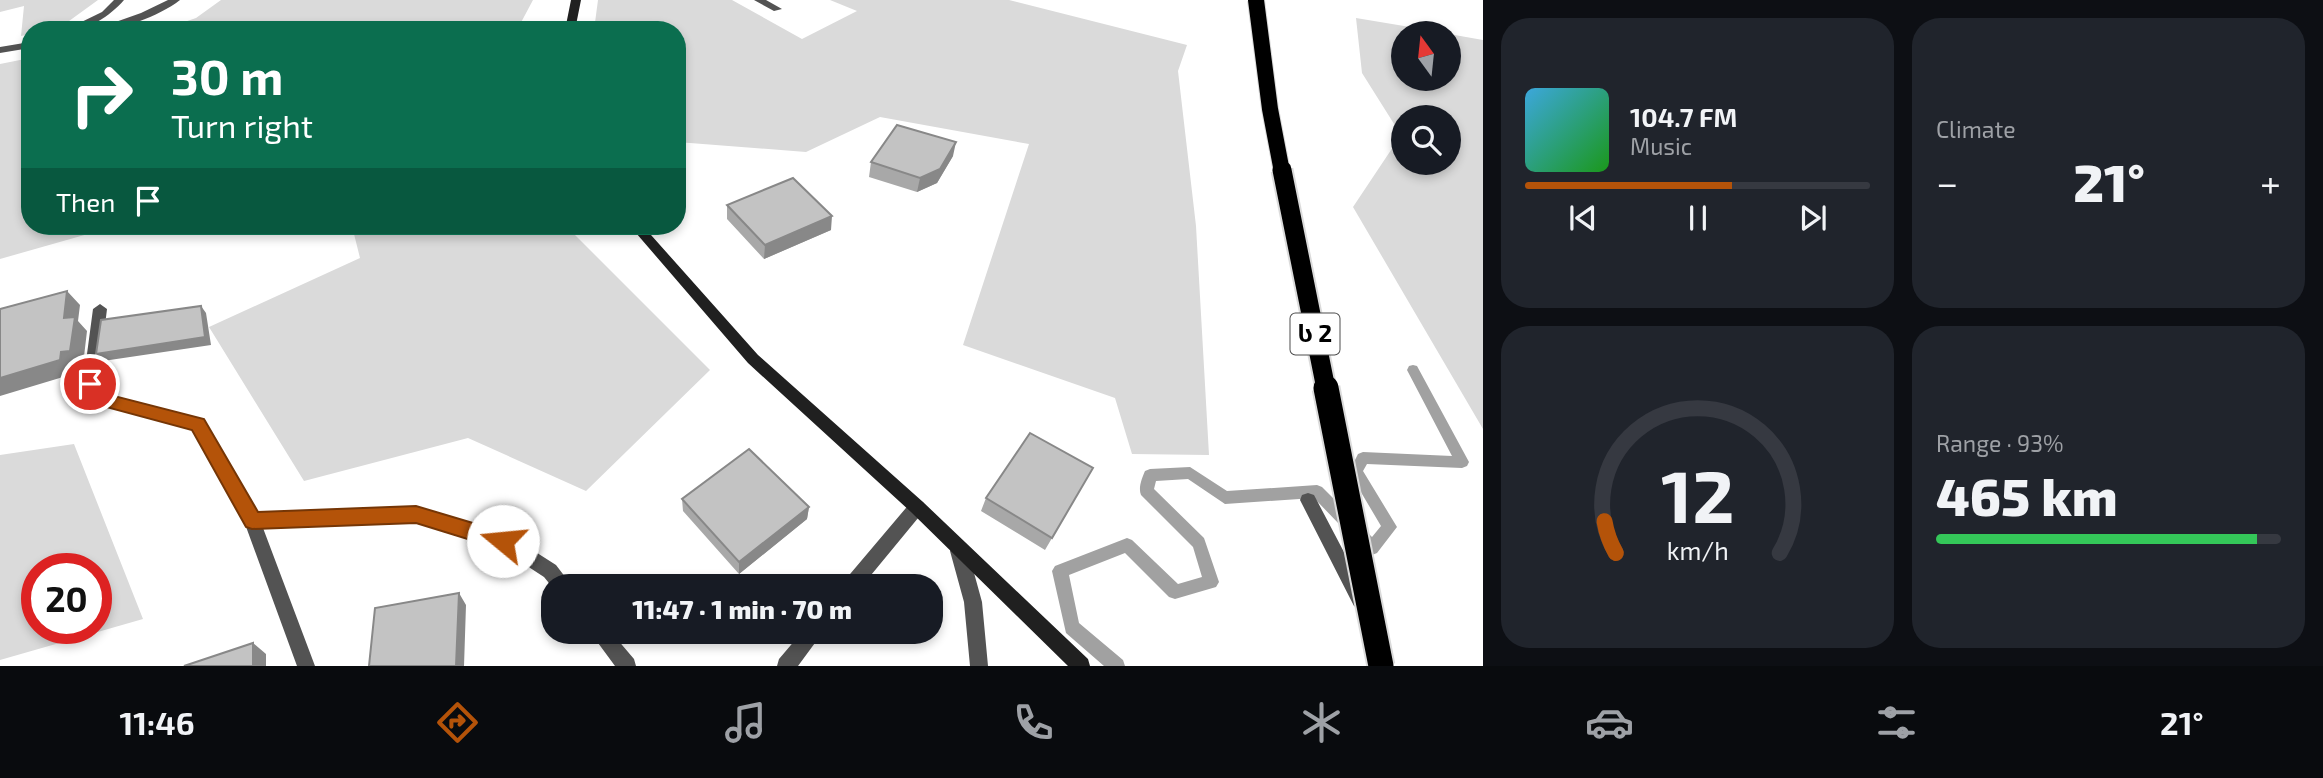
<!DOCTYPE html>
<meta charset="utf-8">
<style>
body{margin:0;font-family:"Exo 2","Noto Sans Georgian",sans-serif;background:#20242c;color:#f1f3f6;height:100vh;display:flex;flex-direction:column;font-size:26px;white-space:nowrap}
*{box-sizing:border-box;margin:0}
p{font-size:23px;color:#9ea1a6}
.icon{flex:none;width:38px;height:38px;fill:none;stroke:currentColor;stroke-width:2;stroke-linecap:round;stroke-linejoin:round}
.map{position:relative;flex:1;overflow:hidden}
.panel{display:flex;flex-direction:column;gap:18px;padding:18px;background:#0d0f14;width:840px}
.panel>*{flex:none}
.hud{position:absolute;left:21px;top:21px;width:665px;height:214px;border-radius:28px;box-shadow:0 4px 10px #0003;background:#0b6e4f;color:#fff;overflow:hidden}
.needle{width:46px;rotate:345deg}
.buttons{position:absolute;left:1391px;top:21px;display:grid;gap:14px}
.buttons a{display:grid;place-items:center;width:70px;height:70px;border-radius:50%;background:#171b24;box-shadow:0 4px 10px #0003;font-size:35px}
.speed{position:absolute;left:21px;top:553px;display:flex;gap:14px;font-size:35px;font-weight:700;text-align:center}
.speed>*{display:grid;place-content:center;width:91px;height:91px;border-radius:50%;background:#171b24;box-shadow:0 4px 10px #0003;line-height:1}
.speed .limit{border:10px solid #d22;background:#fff;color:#111}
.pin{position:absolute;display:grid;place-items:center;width:60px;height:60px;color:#fff;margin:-30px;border:4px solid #fff;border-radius:50%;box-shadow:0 2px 7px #0007}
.me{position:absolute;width:77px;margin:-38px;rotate:287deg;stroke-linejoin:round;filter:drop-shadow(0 0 5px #0008)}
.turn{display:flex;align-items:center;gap:24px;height:147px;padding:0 35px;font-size:32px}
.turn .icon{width:91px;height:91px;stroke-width:2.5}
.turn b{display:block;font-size:49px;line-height:60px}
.then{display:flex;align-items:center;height:66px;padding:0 35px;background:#0003;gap:14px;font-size:26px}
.big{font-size:52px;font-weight:800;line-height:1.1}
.panel .widget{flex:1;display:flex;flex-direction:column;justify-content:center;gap:10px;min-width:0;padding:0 24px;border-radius:28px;background:#20242c}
.panel .dial{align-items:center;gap:0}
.dial svg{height:182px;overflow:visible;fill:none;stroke:#363941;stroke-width:7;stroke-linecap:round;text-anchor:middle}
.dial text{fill:#f1f3f6;stroke:none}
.song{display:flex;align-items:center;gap:21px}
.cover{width:84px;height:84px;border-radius:10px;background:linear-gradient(135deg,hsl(200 70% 55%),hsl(120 70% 35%))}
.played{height:7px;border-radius:4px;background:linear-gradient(90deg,#b45309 60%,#363941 60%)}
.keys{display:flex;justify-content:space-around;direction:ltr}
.heat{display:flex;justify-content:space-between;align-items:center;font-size:38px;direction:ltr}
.charge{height:10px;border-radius:5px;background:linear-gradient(90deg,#34c759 93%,#363941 0)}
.panel .tiles{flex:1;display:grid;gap:18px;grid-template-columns:repeat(2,1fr)}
.trip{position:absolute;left:541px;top:574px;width:402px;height:70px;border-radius:28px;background:#171b24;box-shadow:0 4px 10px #0003;font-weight:800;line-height:70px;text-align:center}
.menu{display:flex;height:112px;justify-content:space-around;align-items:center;background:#090b0e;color:#9ea1a6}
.menu .icon{width:49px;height:49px}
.menu .on{color:#b45309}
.menu b{font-size:32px;color:#f1f3f6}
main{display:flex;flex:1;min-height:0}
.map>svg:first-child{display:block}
.green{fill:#dadada;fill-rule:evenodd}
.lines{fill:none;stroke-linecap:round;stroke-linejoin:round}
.stream{fill:#a1a1a1;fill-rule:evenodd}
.lane{fill:#535353;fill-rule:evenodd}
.street{fill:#535353;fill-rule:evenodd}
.secondary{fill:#202020;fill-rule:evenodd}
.highway-bridge-far2-casing{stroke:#dbdbdb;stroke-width:18;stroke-linecap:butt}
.highway-bridge-far1-casing{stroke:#dbdbdb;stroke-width:23;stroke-linecap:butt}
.highway-bridge-casing{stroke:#dbdbdb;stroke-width:29;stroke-linecap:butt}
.highway-bridge-far2{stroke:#000;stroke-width:16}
.highway-bridge-far1{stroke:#000;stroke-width:19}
.highway-bridge{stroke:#000;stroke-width:25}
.wall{fill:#a8a8a8}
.shaded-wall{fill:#888}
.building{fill:#c3c3c3;stroke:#888;stroke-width:2}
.route{fill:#b45309;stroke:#753606;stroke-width:2}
.labels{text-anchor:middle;stroke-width:7;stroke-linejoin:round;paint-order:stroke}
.shield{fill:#fff;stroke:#4c4c4c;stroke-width:2}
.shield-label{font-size:24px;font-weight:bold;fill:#000}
</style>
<main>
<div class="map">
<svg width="1483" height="666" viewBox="0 0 1483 666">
<rect width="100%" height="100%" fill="#fff"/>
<path class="green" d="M 0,0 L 98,0 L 58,29 L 30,30 L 30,34 L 21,36 L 24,6 L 0,12 Z
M 221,0 L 533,0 L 517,30 L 161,30 L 196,18 Z
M 598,0 L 732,0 L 802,39 L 857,11 L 830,0 L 1009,0 L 1187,45 L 1178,71 L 1196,226 L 1209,455 L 1132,454 L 1115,398 L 963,345 L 1029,144 L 880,117 L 806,152 L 677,142 L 677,30 L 594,30 Z
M 1356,18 L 1446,33 L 1404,33 L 1404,79 L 1449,79 L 1449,34 L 1483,40 L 1483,429 L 1353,207 L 1401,135 L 1362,73 ZM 1404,117 L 1449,117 L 1449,163 L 1404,163 Z
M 30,58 L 30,226 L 116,226 L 0,259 L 0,64 Z
M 352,226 L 566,226 L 710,370 L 586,491 L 468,438 L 304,481 L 209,327 L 360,258 Z
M 74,444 L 143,619 L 0,660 L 0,455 ZM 37,569 L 96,569 L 96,628 L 37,628 Z"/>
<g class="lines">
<path class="stream" d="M 1413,365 L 1417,366 L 1469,462 L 1467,466 L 1462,468 L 1367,464 L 1363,471 L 1397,527 L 1377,553 L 1372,555 L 1367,553 L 1314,498 L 1225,504 L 1188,479 L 1156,481 L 1154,489 L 1204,538 L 1219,582 L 1216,587 L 1175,599 L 1169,597 L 1125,553 L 1069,575 L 1079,623 L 1123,660 L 1125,666 L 1104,666 L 1066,633 L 1052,571 L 1055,566 L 1127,538 L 1132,540 L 1178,584 L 1202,577 L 1193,547 L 1141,495 C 1138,488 1142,478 1145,471 L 1150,469 L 1190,467 L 1227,491 L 1317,485 L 1322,487 L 1372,537 L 1381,526 L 1349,472 L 1358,454 L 1363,452 L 1452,456 L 1407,370 L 1409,366 Z"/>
<path class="lane" d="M 114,0 L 124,0 C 109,17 89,30 65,30 L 102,12 Z
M 754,0 L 766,0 L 782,9 L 774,11 Z
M 100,304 L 107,309 L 98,383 L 106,394 L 202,420 L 257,513 L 416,508 L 509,535 L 556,565 L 572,586 L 553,588 L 544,577 L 498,547 L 416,522 L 263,528 L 315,666 L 297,666 L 245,524 L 192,429 L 96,403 L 83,384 L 93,309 Z
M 1308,493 L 1314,495 L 1366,594 L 1369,600 L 1366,606 L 1360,609 L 1354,606 L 1300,500 L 1302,495 Z
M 917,500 L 923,502 L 925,507 L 923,512 L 862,586 L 842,586 L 845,580 L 911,502 Z
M 590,632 L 611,632 L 634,659 L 636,666 L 615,666 Z
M 802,632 L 823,632 L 798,666 L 777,666 L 779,659 Z"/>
<path class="street" d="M 168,0 L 180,0 C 158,17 121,30 93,30 L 141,13 Z
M 30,42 L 30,48 L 0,53 L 0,47 Z
M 959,543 L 965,545 L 968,551 L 982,602 L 988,666 L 970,666 L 964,602 L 950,551 L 953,545 Z"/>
<path class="secondary" d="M 571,0 L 581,0 L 575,30 L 565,30 Z
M 630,226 L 643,226 L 758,355 L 923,502 L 1088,659 L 1090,666 L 1068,666 L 911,512 L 748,363 Z"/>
<defs>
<path id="highway-bridge-far2" d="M 1256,0 L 1270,109 L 1282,172"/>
<path id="highway-bridge-far1" d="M 1282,170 L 1326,389"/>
<path id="highway-bridge" d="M 1326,388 L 1381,666"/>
</defs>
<use href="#highway-bridge-far2" class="highway-bridge-far2-casing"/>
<use href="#highway-bridge-far1" class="highway-bridge-far1-casing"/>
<use href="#highway-bridge" class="highway-bridge-casing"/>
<use href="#highway-bridge-far2" class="highway-bridge-far2"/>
<use href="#highway-bridge-far1" class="highway-bridge-far1"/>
<use href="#highway-bridge" class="highway-bridge"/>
</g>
<path class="wall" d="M 953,156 L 937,183 L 917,192 L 869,177 L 871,162 Z
M 727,205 L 831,230 L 764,259 L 727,219 Z
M 1093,468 L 1045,550 L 981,511 L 986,498 Z
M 682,499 L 809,507 L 807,519 L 739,574 L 683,511 Z"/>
<path class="shaded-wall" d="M 956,142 L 953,156 L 937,183 L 917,192 L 920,178 Z
M 832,216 L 831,230 L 764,259 L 765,245 Z
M 67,291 L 80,305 L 78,321 L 87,331 L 83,365 L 74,366 L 73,374 L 0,396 L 0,378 L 61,352 Z
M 201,306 L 206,313 L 211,345 L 103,361 L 96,354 Z
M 809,507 L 807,519 L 739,574 L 739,562 Z
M 459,593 L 466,605 L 464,666 L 456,666 Z
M 253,643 L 266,654 L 266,666 L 253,666 Z"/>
<path class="building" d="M 897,125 L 956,142 L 940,169 L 920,178 L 871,162 Z
M 793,178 L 832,216 L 765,245 L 727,205 Z
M 67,291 L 64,318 L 75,317 L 70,351 L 61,352 L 60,360 L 0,378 L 0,309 Z
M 201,306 L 205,337 L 96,354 L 101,320 Z
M 1030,433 L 1093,468 L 1052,538 L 986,498 Z
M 749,449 L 809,507 L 739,562 L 682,499 Z
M 459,593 L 456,666 L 369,666 L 375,608 Z
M 253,643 L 253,666 L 184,666 Z"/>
<path class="route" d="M 90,377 L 96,379 L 106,394 L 204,419 L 258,512 L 416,506 L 503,532 L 510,535 L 512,541 L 510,548 L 503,550 L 416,523 L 252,529 L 246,527 L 192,430 L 95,404 L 82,384 Z"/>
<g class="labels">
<rect class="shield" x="1290.5" y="313.5" width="49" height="41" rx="5"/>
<g class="shield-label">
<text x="1315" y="342">ს 2</text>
</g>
</g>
</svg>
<div class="buttons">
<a><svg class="needle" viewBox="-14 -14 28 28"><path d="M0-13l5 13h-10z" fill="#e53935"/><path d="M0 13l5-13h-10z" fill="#9ea1a6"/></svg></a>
<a><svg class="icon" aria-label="search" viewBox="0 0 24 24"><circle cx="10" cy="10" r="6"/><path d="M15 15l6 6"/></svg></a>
</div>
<div class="speed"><div class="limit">20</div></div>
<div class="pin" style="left:90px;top:384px;background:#d93025"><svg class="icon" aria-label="arrive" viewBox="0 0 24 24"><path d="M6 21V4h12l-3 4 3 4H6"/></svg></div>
<svg class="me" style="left:503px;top:541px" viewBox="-20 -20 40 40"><circle r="19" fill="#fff"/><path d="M0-13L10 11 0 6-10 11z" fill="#b45309"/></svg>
<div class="trip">11:47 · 1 min · 70 m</div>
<div class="hud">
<div class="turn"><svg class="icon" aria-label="right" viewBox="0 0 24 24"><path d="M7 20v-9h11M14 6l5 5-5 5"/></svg><div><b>30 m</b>Turn right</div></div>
<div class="then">Then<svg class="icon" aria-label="arrive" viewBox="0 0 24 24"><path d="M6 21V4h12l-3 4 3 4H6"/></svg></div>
</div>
</div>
<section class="panel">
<div class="tiles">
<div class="widget">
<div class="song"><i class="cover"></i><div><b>104.7 FM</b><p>Music</p></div></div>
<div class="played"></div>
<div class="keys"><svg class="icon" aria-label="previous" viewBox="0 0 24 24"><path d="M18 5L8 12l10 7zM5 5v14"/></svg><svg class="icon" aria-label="pause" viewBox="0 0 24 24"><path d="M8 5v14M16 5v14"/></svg><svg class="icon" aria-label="next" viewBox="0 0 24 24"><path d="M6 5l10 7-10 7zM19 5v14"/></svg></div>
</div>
<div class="widget"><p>Climate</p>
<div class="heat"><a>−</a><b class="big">21°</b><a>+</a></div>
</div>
<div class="widget dial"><svg viewBox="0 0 100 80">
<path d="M14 69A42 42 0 1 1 86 69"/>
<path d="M14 69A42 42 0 0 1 9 55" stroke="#b45309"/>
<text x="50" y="56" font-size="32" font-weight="700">12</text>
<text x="50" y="72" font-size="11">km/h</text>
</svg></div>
<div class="widget"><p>Range · 93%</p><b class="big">465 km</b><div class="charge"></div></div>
</div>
</section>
</main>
<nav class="menu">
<b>11:46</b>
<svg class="icon on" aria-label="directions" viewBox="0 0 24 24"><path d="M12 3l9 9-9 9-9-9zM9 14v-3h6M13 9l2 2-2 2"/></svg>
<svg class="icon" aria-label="music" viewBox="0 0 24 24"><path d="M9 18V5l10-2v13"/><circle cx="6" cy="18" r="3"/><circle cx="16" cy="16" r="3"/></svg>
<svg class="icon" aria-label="phone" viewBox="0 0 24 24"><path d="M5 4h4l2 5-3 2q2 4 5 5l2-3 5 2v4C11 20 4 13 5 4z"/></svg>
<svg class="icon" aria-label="climate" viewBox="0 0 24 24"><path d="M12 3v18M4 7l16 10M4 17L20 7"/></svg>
<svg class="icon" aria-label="car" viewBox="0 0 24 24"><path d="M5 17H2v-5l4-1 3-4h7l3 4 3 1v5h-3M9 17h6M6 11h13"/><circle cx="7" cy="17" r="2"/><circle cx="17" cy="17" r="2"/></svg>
<svg class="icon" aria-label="filters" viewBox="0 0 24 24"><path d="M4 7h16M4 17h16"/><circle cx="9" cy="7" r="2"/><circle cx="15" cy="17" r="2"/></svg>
<b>21°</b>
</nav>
